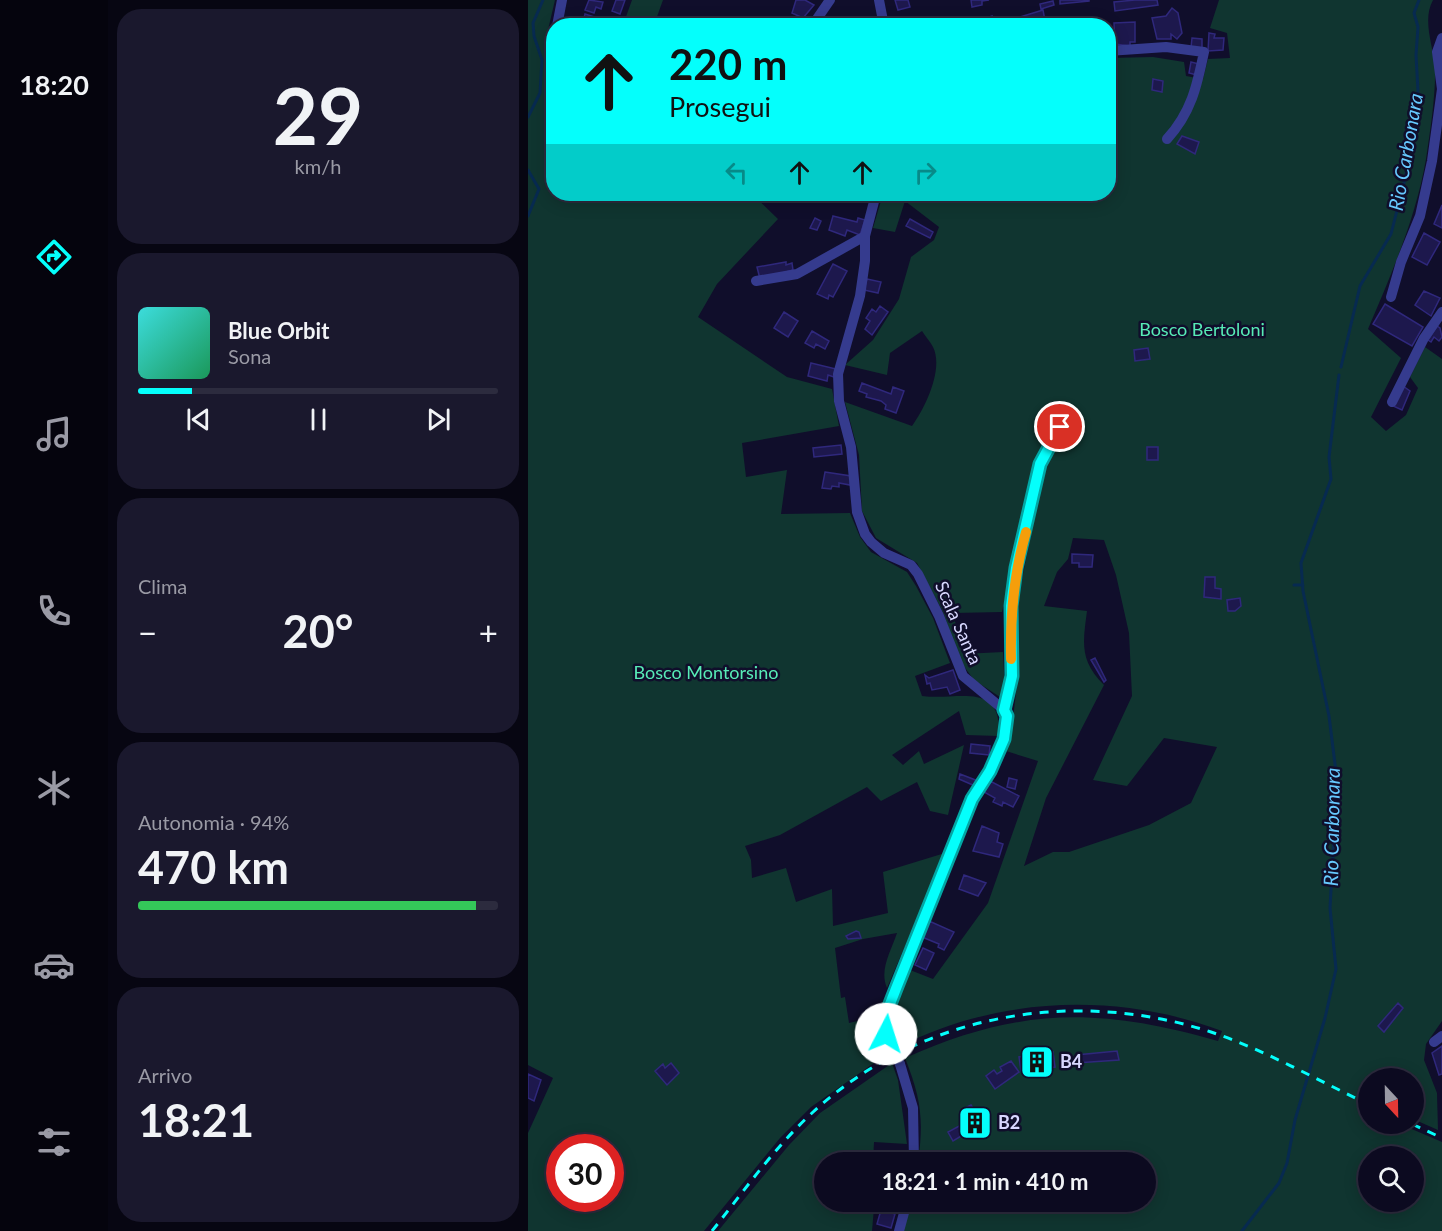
<!DOCTYPE html>
<html lang="it">
<meta charset="utf-8">
<style>
body{margin:0;font-family:Lato,sans-serif;background:#1a182d;color:#f1f3f6;height:100vh;display:flex;flex-direction:column;font-size:22px;white-space:nowrap}
*{box-sizing:border-box;margin:0}
p{font-size:20px;color:#9a9aa5}
.icon{flex:none;width:33px;height:33px;fill:none;stroke:currentColor;stroke-width:2;stroke-linecap:round;stroke-linejoin:round}
.map{position:relative;flex:1;overflow:hidden}
.sheet{display:flex;flex-direction:column;gap:9px;padding:9px;background:#070612;width:420px}
.sheet>*{flex:none}
.guide{position:absolute;left:18px;top:18px;width:570px;height:183px;border-radius:24px;box-shadow:0 3px 15px #0003,0 0 0 2px #2c2b3e;background:#04fffc;color:#111;overflow:hidden}
.needle{width:39px;rotate:158deg}
.controls{position:absolute;left:830px;top:1068px;display:grid;gap:12px}
.controls a{display:grid;place-items:center;width:66px;height:66px;border-radius:50%;background:#0c0a20;box-shadow:0 3px 15px #0003,0 0 0 2px #2c2b3e;font-size:30px}
.speed{position:absolute;left:18px;top:1134px;display:flex;gap:12px;font-size:30px;font-weight:700;text-align:center}
.speed>*{display:grid;place-content:center;width:78px;height:78px;border-radius:50%;background:#0c0a20;box-shadow:0 3px 15px #0003,0 0 0 2px #2c2b3e;line-height:1}
.speed .limit{border:9px solid #d22;background:#fff;color:#111}
.pin{position:absolute;display:grid;place-items:center;width:51px;height:51px;color:#fff;margin:-26px;border:3px solid #fff;border-radius:50%;box-shadow:0 2px 6px #0007}
.me{position:absolute;width:66px;margin:-33px;rotate:5deg;stroke-linejoin:round;filter:drop-shadow(0 0 4px #0008)}
.turn{display:flex;align-items:center;gap:21px;height:126px;padding:0 24px;font-size:27px}
.turn .icon{width:78px;height:78px;stroke-width:2.5}
.turn b{display:block;font-size:42px;line-height:51px}
.lanes{display:flex;align-items:center;height:57px;padding:0 24px;background:#0003;justify-content:center;gap:30px;direction:ltr}
.lanes .off{opacity:.35}
.big{font-size:45px;font-weight:700;line-height:1.1}
.sheet .tile{flex:1;display:flex;flex-direction:column;justify-content:center;gap:9px;min-width:0;padding:0 21px;border-radius:24px;background:#1a182d}
.sheet .dial{align-items:center;gap:0}
.dial b{font-size:78px;line-height:1}
.song{display:flex;align-items:center;gap:18px}
.cover{width:72px;height:72px;border-radius:9px;background:linear-gradient(135deg,hsl(180 70% 55%),hsl(150 70% 35%))}
.played{height:6px;border-radius:3px;background:linear-gradient(90deg,#04fffc 15%,#2c2b3e 15%)}
.keys{display:flex;justify-content:space-around;direction:ltr}
.heat{display:flex;justify-content:space-between;align-items:center;font-size:33px;direction:ltr}
.charge{height:9px;border-radius:4px;background:linear-gradient(90deg,#34c759 94%,#2c2b3e 0)}
.trip{position:absolute;left:286px;top:1152px;width:342px;height:60px;border-radius:30px;background:#0c0a20;box-shadow:0 3px 15px #0003,0 0 0 2px #2c2b3e;font-weight:700;line-height:60px;text-align:center}
main{display:flex;flex:1;min-height:0}
.tab-bar{display:flex;flex-direction:column;width:108px;justify-content:space-around;align-items:center;background:#05040d;color:#9a9aa5}
.tab-bar .icon{width:42px;height:42px}
.tab-bar .current{color:#04fffc}
.tab-bar b{font-size:27px;color:#f1f3f6}
.map>svg:first-child{display:block}
.green{fill:#103530;fill-rule:evenodd}
.lines{fill:none;stroke-linecap:round;stroke-linejoin:round}
.stream{stroke:#072a50;stroke-width:3}
.building{fill:#1d184d;stroke:#2f287c;stroke-width:1.5}
.minor{stroke:#353b8e;stroke-width:10}
.rail{stroke:#04fffc;stroke-width:3;stroke-dasharray:9 8;stroke-linecap:butt}
.minor-bridge{stroke:#353b8e;stroke-width:10}
.route-casing{stroke:#03a6a4;stroke-width:15}
.route{stroke:#04fffc;stroke-width:10}
.slow{stroke:#f59e0b;stroke-width:10}
.labels{text-anchor:middle;stroke-width:5;stroke-linejoin:round;paint-order:stroke}
.park-label{font-size:18px;fill:#57ebb6;stroke:#100e2b}
.street-label{font-size:18px;fill:#d8d8ff;stroke:#100e2b}
.poi-label{font-size:18px;font-weight:bold;fill:#d8d8ff;stroke:#100e2b;text-anchor:start}
.water-label{font-size:20px;font-style:italic;fill:#66c9ff;stroke:#100e2b}
</style>
<main>
<nav class="tab-bar">
<b>18:20</b>
<svg class="icon current" aria-label="directions" viewBox="0 0 24 24"><path d="M12 3l9 9-9 9-9-9zM9 14v-3h6M13 9l2 2-2 2"/></svg>
<svg class="icon" aria-label="music" viewBox="0 0 24 24"><path d="M9 18V5l10-2v13"/><circle cx="6" cy="18" r="3"/><circle cx="16" cy="16" r="3"/></svg>
<svg class="icon" aria-label="phone" viewBox="0 0 24 24"><path d="M5 4h4l2 5-3 2q2 4 5 5l2-3 5 2v4C11 20 4 13 5 4z"/></svg>
<svg class="icon" aria-label="climate" viewBox="0 0 24 24"><path d="M12 3v18M4 7l16 10M4 17L20 7"/></svg>
<svg class="icon" aria-label="car" viewBox="0 0 24 24"><path d="M5 17H2v-5l4-1 3-4h7l3 4 3 1v5h-3M9 17h6M6 11h13"/><circle cx="7" cy="17" r="2"/><circle cx="17" cy="17" r="2"/></svg>
<svg class="icon" aria-label="filters" viewBox="0 0 24 24"><path d="M4 7h16M4 17h16"/><circle cx="9" cy="7" r="2"/><circle cx="15" cy="17" r="2"/></svg>
</nav>
<section class="sheet">
<div class="tile dial"><b>29</b><p>km/h</p></div>
<div class="tile">
<div class="song"><i class="cover"></i><div><b>Blue Orbit</b><p>Sona</p></div></div>
<div class="played"></div>
<div class="keys"><svg class="icon" aria-label="previous" viewBox="0 0 24 24"><path d="M18 5L8 12l10 7zM5 5v14"/></svg><svg class="icon" aria-label="pause" viewBox="0 0 24 24"><path d="M8 5v14M16 5v14"/></svg><svg class="icon" aria-label="next" viewBox="0 0 24 24"><path d="M6 5l10 7-10 7zM19 5v14"/></svg></div>
</div>
<div class="tile"><p>Clima</p>
<div class="heat"><a>−</a><b class="big">20°</b><a>+</a></div>
</div>
<div class="tile"><p>Autonomia · 94%</p><b class="big">470 km</b><div class="charge"></div></div>
<div class="tile"><p>Arrivo</p><b class="big">18:21</b></div>
</section>
<div class="map">
<svg width="914" height="1231" viewBox="0 0 914 1231">
<rect width="100%" height="100%" fill="#100e2b"/>
<path class="green" d="M 0,0 L 27,0 L 20,30 L 22,50 L 26,50 L 26,194 L 224,194 L 250,219 L 189,284 L 170,317 L 259,377 L 304,389 L 311,426 L 214,443 L 218,477 L 259,470 L 253,514 L 322,513 L 332,537 L 343,552 L 379,572 L 388,586 L 405,618 L 422,663 L 387,676 L 394,696 C 430,701 474,680 471,736 L 438,735 L 431,711 L 364,755 L 375,765 L 391,751 L 396,764 L 436,745 L 420,815 L 402,811 L 389,782 L 353,801 L 339,787 L 252,835 L 217,846 L 223,860 L 224,878 L 258,868 L 268,902 L 304,889 L 305,926 L 360,913 L 355,872 L 417,853 L 359,988 C 351,970 363,951 369,933 L 335,939 L 307,948 L 313,998 L 317,997 L 321,1023 L 350,1016 L 351,1037 L 359,1054 L 283,1107 L 252,1138 L 176,1231 L 0,1231 L 0,1133 L 25,1078 L 0,1065 ZM 32,1148 L 82,1148 L 82,1198 L 32,1198 Z
M 104,0 L 135,0 L 126,25 L 78,25 L 79,22 L 95,25 Z
M 691,0 L 905,0 C 894,20 905,45 907,67 C 908,94 902,132 898,159 C 888,218 863,275 840,329 L 873,358 L 843,417 L 858,431 L 878,415 L 890,388 L 882,377 L 897,347 L 914,359 L 914,1021 L 898,1044 L 896,1060 L 909,1093 L 910,1130 L 885,1119 L 885,1078 L 840,1078 L 840,1124 L 872,1124 L 914,1142 L 914,1231 L 374,1231 L 383,1202 L 618,1202 L 618,1162 L 390,1162 C 396,1119 393,1098 377,1058 C 492,1007 570,1007 690,1041 L 694,1031 C 590,992 470,996 371,1047 C 354,1016 368,999 382,970 L 405,979 L 460,903 L 510,761 L 478,751 L 484,727 L 489,684 L 488,608 L 518,461 L 535,432 L 536,423 L 527,424 L 507,459 L 474,612 L 425,613 L 435,654 L 475,652 L 477,692 L 472,697 L 446,680 L 432,661 L 415,612 L 389,563 L 348,538 L 334,511 L 331,455 L 317,402 L 384,426 C 397,408 416,369 405,347 C 402,341 397,336 394,331 L 362,353 L 359,375 L 317,365 L 345,340 L 371,299 L 383,257 L 406,240 L 411,227 L 377,201 L 367,232 L 345,228 L 355,194 L 580,194 L 581,58 L 625,57 L 656,62 L 658,76 L 675,79 L 680,59 L 702,58 L 699,33 L 682,28 ZM 545,538 L 576,540 L 588,575 L 601,633 L 604,696 L 565,780 L 599,786 L 636,738 L 689,747 L 663,803 L 621,825 L 541,852 L 525,852 L 496,866 L 518,798 L 576,685 C 551,660 555,642 559,611 L 516,606 L 529,572 L 540,559 ZM 840,1156 L 885,1156 L 885,1202 L 840,1202 Z
M 364,1063 L 370,1080 L 379,1144 L 346,1142 L 345,1162 L 297,1162 L 297,1202 L 344,1202 L 346,1208 L 344,1231 L 190,1231 L 261,1145 L 292,1113 Z"/>
<g class="lines">
<path class="stream" d="M 0,117 L 12,93 L 14,60 L 6,36 L 5,23 L 15,0
M 0,170 L 11,189 L 0,216
M 813,367 L 832,286 L 863,234 L 878,175 L 882,132 L 890,91 L 888,55 L 890,27 L 886,13 L 891,0
M 766,585 L 775,585
M 714,1231 L 751,1183 L 759,1163 L 767,1120 L 797,1018 L 808,969 L 802,908 L 809,780 L 801,716 L 775,591 L 773,563 L 803,479 L 801,457 L 811,375"/>
</g>
<path class="building" d="M 61,0 L 75,2 L 73,9 L 68,7 L 66,13 L 57,10 Z
M 88,0 L 97,0 L 92,14 L 84,11 Z
M 268,0 L 277,0 L 286,5 L 275,18 L 264,13 Z
M 367,0 L 380,0 L 382,7 L 370,10 Z
M 443,0 L 461,0 L 454,1 L 454,5 L 444,7 Z
M 532,0 L 561,0 L 561,1 L 532,4 Z
M 607,0 L 629,0 L 630,5 L 587,11 L 586,2 Z
M 525,1 L 526,5 L 513,9 L 512,4 Z
M 644,8 L 650,13 L 654,33 L 649,39 L 643,34 L 643,39 L 629,39 L 624,18 L 638,16 Z
M 515,10 L 518,26 L 495,26 L 492,17 Z
M 57,14 L 73,19 L 71,26 L 54,26 Z
M 464,16 L 463,26 L 454,26 L 452,20 Z
M 607,22 L 607,42 L 602,42 L 602,46 L 587,44 L 586,23 Z
M 681,33 L 687,34 L 686,38 L 696,38 L 695,50 L 680,51 Z
M 664,38 L 674,39 L 674,48 L 663,48 Z
M 663,62 L 671,64 L 669,75 L 661,73 Z
M 625,79 L 635,81 L 634,92 L 624,90 Z
M 654,136 L 671,142 L 667,154 L 649,144 Z
M 914,205 L 914,228 L 906,224 Z
M 305,216 L 329,222 L 330,218 L 337,220 L 332,235 L 319,230 L 317,236 L 301,230 Z
M 287,218 L 293,221 L 289,230 L 282,228 Z
M 382,219 L 405,232 L 402,238 L 378,226 Z
M 896,233 L 912,242 L 899,265 L 884,257 Z
M 258,262 L 258,265 L 264,263 L 265,270 L 232,279 L 229,267 Z
M 305,264 L 319,271 L 305,297 L 301,295 L 300,299 L 289,294 Z
M 339,279 L 353,282 L 350,293 L 336,290 Z
M 896,291 L 912,298 L 903,316 L 887,305 Z
M 857,304 L 895,327 L 884,346 L 845,324 Z
M 352,306 L 360,312 L 344,335 L 337,329 L 342,321 L 338,318 L 344,309 L 348,312 Z
M 256,312 L 270,321 L 260,337 L 246,328 Z
M 909,326 L 912,328 L 914,337 L 911,341 L 906,337 L 903,342 L 900,340 Z
M 284,331 L 301,341 L 297,349 L 288,344 L 286,348 L 277,343 Z
M 620,348 L 622,359 L 607,361 L 606,350 Z
M 283,363 L 308,369 L 306,377 L 300,375 L 299,381 L 280,376 Z
M 334,383 L 363,394 L 365,387 L 376,391 L 368,413 L 357,409 L 358,405 L 353,401 L 338,397 L 339,394 L 331,391 Z
M 875,386 L 882,391 L 874,410 L 865,406 Z
M 313,445 L 314,454 L 286,457 L 285,448 Z
M 619,447 L 630,447 L 630,460 L 619,460 Z
M 297,472 L 323,476 L 322,485 L 311,483 L 311,487 L 304,486 L 303,489 L 294,488 Z
M 544,554 L 565,555 L 564,567 L 551,567 L 551,563 L 544,563 Z
M 677,577 L 687,577 L 687,588 L 693,589 L 693,599 L 676,597 Z
M 712,598 L 713,606 L 707,611 L 700,611 L 699,600 Z
M 567,658 L 578,680 L 576,682 L 563,660 Z
M 425,670 L 432,690 L 422,694 L 419,687 L 404,690 L 402,683 L 399,684 L 397,675 L 401,678 Z
M 443,744 L 462,746 L 461,755 L 442,753 Z
M 432,774 L 450,781 L 447,786 L 431,779 Z
M 481,778 L 489,780 L 487,789 L 479,787 Z
M 462,781 L 491,796 L 485,807 L 475,802 L 474,806 L 465,802 L 467,798 L 456,792 Z
M 454,826 L 471,833 L 469,842 L 475,844 L 471,857 L 445,851 Z
M 436,875 L 458,883 L 450,896 L 431,889 Z
M 401,921 L 426,932 L 416,950 L 410,947 L 411,944 L 394,937 Z
M 328,931 L 331,932 L 333,938 L 320,939 L 318,936 Z
M 395,948 L 406,953 L 398,970 L 387,965 Z
M 870,1003 L 875,1008 L 856,1032 L 850,1026 Z
M 914,1046 L 914,1074 L 911,1075 L 904,1053 Z
M 589,1051 L 591,1060 L 548,1063 L 548,1055 Z
M 525,1052 L 527,1067 L 493,1071 L 491,1057 Z
M 483,1061 L 491,1072 L 467,1089 L 458,1076 L 466,1070 L 469,1074 L 474,1071 L 472,1067 Z
M 143,1063 L 151,1073 L 139,1085 L 127,1071 L 135,1064 L 137,1068 Z
M 0,1074 L 13,1080 L 6,1101 L 0,1098 Z
M 443,1105 L 455,1123 L 425,1141 L 420,1132 L 435,1124 L 437,1127 L 440,1125 L 439,1121 L 441,1120 L 435,1109 Z
M 355,1154 L 381,1157 L 380,1162 L 355,1162 Z
M 353,1210 L 367,1214 L 363,1228 L 349,1224 Z"/>
<g class="lines">
<path class="minor" d="M 351,0 L 356,26
M 29,26 L 34,0
M 284,26 L 302,0
M 580,51 L 638,47 L 676,52 C 669,86 663,113 639,139
M 348,194 L 337,236 L 337,261 L 332,296 L 310,374 L 311,401 L 323,447 L 329,512 L 337,534 L 343,542 L 356,553 L 383,565 L 390,574 L 411,616 L 435,676 L 476,710 L 478,726 L 471,752 L 444,799 L 360,1009 L 357,1020 L 360,1038
M 228,281 L 269,274 L 337,236
M 863,297 L 873,262 L 892,216 L 904,161 L 914,89 L 909,52 L 914,38
M 864,402 L 896,338 L 914,312
M 476,710 L 484,676 L 483,606 L 488,568 L 512,464 L 532,427
M 906,1042 L 914,1036
M 372,1064 L 385,1108 L 386,1162
M 371,1231 L 379,1202"/>
<path class="rail" d="M 884,1124 L 914,1138
M 184,1231 C 216,1191 246,1148 284,1113 C 391,1014 545,987 683,1032 C 737,1050 789,1080 840,1104"/>
<path class="minor-bridge" d="M 360,1038 L 372,1064"/>
</g>
<g class="lines">
<defs>
<path id="route" d="M 358,1034 L 360,1009 L 369,986 L 444,799 L 462,771 L 476,739 L 479,716 L 476,710 L 484,676 L 483,606 L 488,568 L 512,464 L 532,427"/>
</defs>
<use href="#route" class="route-casing"/>
<use href="#route" class="route"/>
<path class="slow" d="M 483,659 C 482,614 486,574 498,532"/>
</g>
<defs>
<symbol id="building-square" viewBox="-11 -11 22 22"><rect x="-9" y="-9" width="18" height="18" rx="4" fill="#04fffc" stroke="#100e2b"/><path d="M-4-6H4V6H1V3H-1V6H-4ZM-2.5-4.3h1.7v1.8h-1.7ZM.8-4.3h1.7v1.8H.8ZM-2.5-1h1.7V.8h-1.7ZM.8-1h1.7V.8H.8Z" fill="#111"/></symbol>
</defs>
<g fill-rule="evenodd">
<use href="#building-square" x="490" y="1043" width="38" height="38"/>
<use href="#building-square" x="428" y="1104" width="38" height="38"/>
</g>
<g class="labels">
<g class="park-label">
<text x="674" y="336">Bosco Bertoloni</text>
<text x="178" y="679">Bosco Montorsino</text>
</g>
<g class="street-label">
<text transform="translate(430 623) rotate(66)" y="6">Scala Santa</text>
</g>
<g class="poi-label">
<text x="532" y="1068">B4</text>
<text x="470" y="1129">B2</text>
</g>
<g class="water-label">
<text transform="translate(878 152) rotate(-80)" y="7">Rio Carbonara</text>
<text transform="translate(804 827) rotate(-89)" y="7">Rio Carbonara</text>
</g>
</g>
</svg>
<div class="controls">
<a><svg class="needle" viewBox="-14 -14 28 28"><path d="M0-13l5 13h-10z" fill="#e53935"/><path d="M0 13l5-13h-10z" fill="#9a9aa5"/></svg></a>
<a><svg class="icon" aria-label="search" viewBox="0 0 24 24"><circle cx="10" cy="10" r="6"/><path d="M15 15l6 6"/></svg></a>
</div>
<div class="speed"><div class="limit">30</div></div>
<div class="pin" style="left:532px;top:427px;background:#d93025"><svg class="icon" aria-label="arrive" viewBox="0 0 24 24"><path d="M6 21V4h12l-3 4 3 4H6"/></svg></div>
<svg class="me" style="left:358px;top:1034px" viewBox="-20 -20 40 40"><circle r="19" fill="#fff"/><path d="M0-13L10 11 0 6-10 11z" fill="#04fffc"/></svg>
<div class="trip">18:21 · 1 min · 410 m</div>
<div class="guide">
<div class="turn"><svg class="icon" aria-label="ahead" viewBox="0 0 24 24"><path d="M12 20V5M6 11l6-6 6 6"/></svg><div><b>220 m</b>Prosegui</div></div>
<div class="lanes"><svg class="icon off" aria-label="left" viewBox="0 0 24 24"><path d="M17 20v-9H6M10 6l-5 5 5 5"/></svg><svg class="icon" aria-label="ahead" viewBox="0 0 24 24"><path d="M12 20V5M6 11l6-6 6 6"/></svg><svg class="icon" aria-label="ahead" viewBox="0 0 24 24"><path d="M12 20V5M6 11l6-6 6 6"/></svg><svg class="icon off" aria-label="right" viewBox="0 0 24 24"><path d="M7 20v-9h11M14 6l5 5-5 5"/></svg></div>
</div>
</div>
</main>
